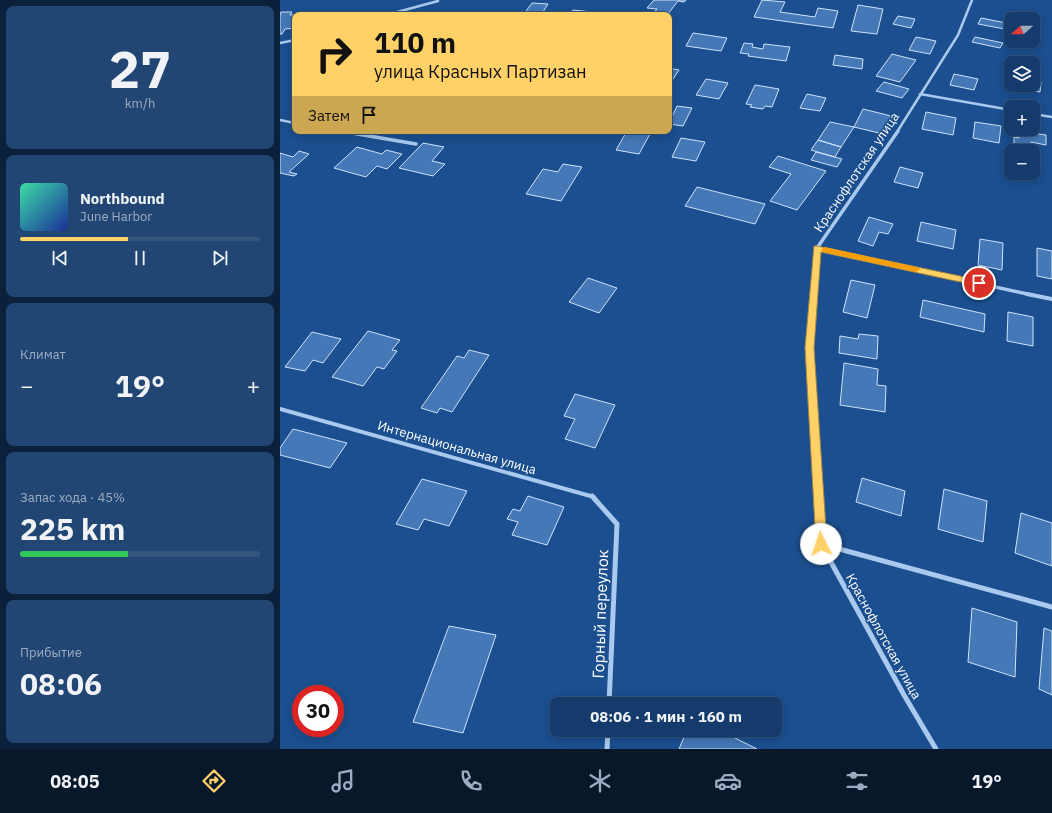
<!DOCTYPE html>
<html lang="ru">
<meta charset="utf-8">
<style>
body{margin:0;font-family:"IBM Plex Sans",sans-serif;background:#214673;color:#f1f3f6;height:100vh;display:flex;flex-direction:column;font-size:15px;white-space:nowrap}
*{box-sizing:border-box;margin:0}
p{font-size:13px;color:#9dadc1}
.icon{flex:none;width:22px;height:22px;fill:none;stroke:currentColor;stroke-width:2;stroke-linecap:round;stroke-linejoin:round}
.map{position:relative;flex:1;overflow:hidden}
.side{display:flex;flex-direction:column;gap:6px;padding:6px;background:#0b203b;width:280px}
.side>*{flex:none}
.hud{position:absolute;left:12px;top:12px;width:380px;height:122px;border-radius:8px;box-shadow:0 2px 10px #0003,0 0 0 1px #33557e;background:#ffd166;color:#111;overflow:hidden}
.needle{width:26px;rotate:249deg}
.tools{position:absolute;left:724px;top:12px;display:grid;gap:8px}
.tools a{display:grid;place-items:center;width:36px;height:36px;border-radius:8px;background:#143b6b;box-shadow:0 2px 10px #0003,0 0 0 1px #33557e;font-size:20px}
.speed{position:absolute;left:12px;top:685px;display:flex;gap:8px;font-size:20px;font-weight:700;text-align:center}
.speed>*{display:grid;place-content:center;width:52px;height:52px;border-radius:50%;background:#143b6b;box-shadow:0 2px 10px #0003,0 0 0 1px #33557e;line-height:1}
.speed .limit{border:6px solid #d22;background:#fff;color:#111}
.pin{position:absolute;display:grid;place-items:center;width:34px;height:34px;color:#fff;margin:-17px;border:2px solid #fff;border-radius:50%;box-shadow:0 1px 4px #0007}
.me{position:absolute;width:44px;margin:-22px;rotate:356deg;stroke-linejoin:round;filter:drop-shadow(0 0 3px #0008)}
.turn{display:flex;align-items:center;gap:14px;height:84px;padding:0 16px;font-size:18px}
.turn .icon{width:52px;height:52px;stroke-width:2.5}
.turn b{display:block;font-size:28px;line-height:34px}
.then{display:flex;align-items:center;height:38px;padding:0 16px;background:#0003;gap:8px;font-size:15px}
.big{font-size:30px;font-weight:700;line-height:1.1}
.side .tile{flex:1;display:flex;flex-direction:column;justify-content:center;gap:6px;min-width:0;padding:0 14px;border-radius:8px;background:#214673}
.side .dial{align-items:center;gap:0}
.dial b{font-size:52px;line-height:1}
.song{display:flex;align-items:center;gap:12px}
.cover{width:48px;height:48px;border-radius:6px;background:linear-gradient(135deg,hsl(160 70% 55%),hsl(230 70% 35%))}
.played{height:4px;border-radius:2px;background:linear-gradient(90deg,#ffd166 45%,#33557e 45%)}
.keys{display:flex;justify-content:space-around;direction:ltr}
.heat{display:flex;justify-content:space-between;align-items:center;font-size:22px;direction:ltr}
.charge{height:6px;border-radius:3px;background:linear-gradient(90deg,#34c759 45%,#33557e 0)}
.trip{position:absolute;left:270px;top:697px;width:232px;height:40px;border-radius:8px;background:#143b6b;box-shadow:0 2px 10px #0003,0 0 0 1px #33557e;font-weight:700;line-height:40px;text-align:center}
.dock{display:flex;height:64px;justify-content:space-around;align-items:center;background:#08182b;color:#9dadc1}
.dock .icon{width:28px;height:28px}
.dock .on{color:#ffd166}
.dock b{font-size:18px;color:#f1f3f6}
main{display:flex;flex:1;min-height:0}
.map>svg:first-child{display:block}
.building{fill:#4478b7;stroke:#cfe3fa}
.lines{fill:none;stroke-linecap:round;stroke-linejoin:round}
.street-far3{stroke:#a9c9ee;stroke-width:2.5}
.street-far2{stroke:#a9c9ee;stroke-width:3.5}
.street-far1{stroke:#a9c9ee;stroke-width:4}
.street{stroke:#a9c9ee;stroke-width:5}
.route{fill:#ffd166;stroke:#a68842}
.slow{fill:#f59e0b}
.labels{text-anchor:middle;stroke-width:3;stroke-linejoin:round;paint-order:stroke}
.street-label{font-size:13px;fill:#fff;stroke:#1b4f8f}
.near-street-label{font-size:16px;fill:#fff;stroke:#1b4f8f}
</style>
<main>
<section class="side">
<div class="tile dial"><b>27</b><p>km/h</p></div>
<div class="tile">
<div class="song"><i class="cover"></i><div><b>Northbound</b><p>June Harbor</p></div></div>
<div class="played"></div>
<div class="keys"><svg class="icon" aria-label="previous" viewBox="0 0 24 24"><path d="M18 5L8 12l10 7zM5 5v14"/></svg><svg class="icon" aria-label="pause" viewBox="0 0 24 24"><path d="M8 5v14M16 5v14"/></svg><svg class="icon" aria-label="next" viewBox="0 0 24 24"><path d="M6 5l10 7-10 7zM19 5v14"/></svg></div>
</div>
<div class="tile"><p>Климат</p>
<div class="heat"><a>−</a><b class="big">19°</b><a>+</a></div>
</div>
<div class="tile"><p>Запас хода · 45%</p><b class="big">225 km</b><div class="charge"></div></div>
<div class="tile"><p>Прибытие</p><b class="big">08:06</b></div>
</section>
<div class="map">
<svg width="772" height="749" viewBox="0 0 772 749">
<rect width="100%" height="100%" fill="#1b4f8f"/>
<path class="building" d="M 374,0 L 406,0 L 404,2 L 398,1 L 388,14 L 375,11 L 377,9 L 367,8 Z
M 482,0 L 505,2 L 500,12 L 535,17 L 538,8 L 558,11 L 553,28 L 474,17 Z
M 252,3 L 268,4 L 261,15 L 243,15 Z
M 578,5 L 603,9 L 597,34 L 571,31 Z
M 293,10 L 313,12 L 311,15 L 290,15 Z
M 1,12 L 12,12 L 10,15 L 57,13 L 56,15 L 15,15 L 15,28 L 5,29 L 2,34 L 0,34 L 0,15 Z
M 618,16 L 635,19 L 631,28 L 613,24 Z
M 701,18 L 731,24 L 730,30 L 698,24 Z
M 413,33 L 447,38 L 441,51 L 406,46 Z
M 636,37 L 656,41 L 650,54 L 629,50 Z
M 695,37 L 723,43 L 720,48 L 692,42 Z
M 464,43 L 473,44 L 472,47 L 483,49 L 484,44 L 510,47 L 506,61 L 468,56 L 469,54 L 460,53 Z
M 612,54 L 636,60 L 620,82 L 596,76 Z
M 555,55 L 583,59 L 582,69 L 553,65 Z
M 389,68 L 399,70 L 389,85 Z
M 674,74 L 698,79 L 694,90 L 670,85 Z
M 426,79 L 448,83 L 439,99 L 416,95 Z
M 753,81 L 761,82 L 760,92 L 734,87 L 734,85 L 753,85 Z
M 604,82 L 629,89 L 622,98 L 596,91 Z
M 475,85 L 499,89 L 492,107 L 485,106 L 483,109 L 470,107 L 472,105 L 466,104 Z
M 527,94 L 546,98 L 540,111 L 520,108 Z
M 397,106 L 412,108 L 403,126 L 389,124 Z
M 583,109 L 611,116 L 603,134 L 574,127 Z
M 646,112 L 676,118 L 673,135 L 642,129 Z
M 550,122 L 574,127 L 561,147 L 538,140 Z
M 695,122 L 721,126 L 719,143 L 693,138 Z
M 347,131 L 370,134 L 359,154 L 336,150 Z
M 739,131 L 766,135 L 766,145 L 751,142 L 751,147 L 734,145 L 734,137 L 739,138 Z
M 401,138 L 425,142 L 416,161 L 392,157 Z
M 538,140 L 561,147 L 555,157 L 531,150 Z
M 143,143 L 164,147 L 152,161 L 165,164 L 153,176 L 119,168 Z
M 77,147 L 102,154 L 106,150 L 122,154 L 107,169 L 97,166 L 86,177 L 54,168 Z
M 19,151 L 29,154 L 9,172 L 17,174 L 14,176 L 0,173 L 0,153 L 13,157 Z
M 536,152 L 562,159 L 557,167 L 531,160 Z
M 498,156 L 546,171 L 517,210 L 490,201 L 511,174 L 489,167 Z
M 283,164 L 302,167 L 281,201 L 246,194 L 263,169 L 278,172 Z
M 620,167 L 643,173 L 638,188 L 614,182 Z
M 417,187 L 485,204 L 475,224 L 405,206 Z
M 589,217 L 613,224 L 608,234 L 599,232 L 593,246 L 578,241 Z
M 641,222 L 676,230 L 673,249 L 637,241 Z
M 700,239 L 723,243 L 722,270 L 698,265 Z
M 757,248 L 772,251 L 772,279 L 757,276 Z
M 308,278 L 337,288 L 319,313 L 289,302 Z
M 571,280 L 595,285 L 587,318 L 563,312 Z
M 643,300 L 705,314 L 704,332 L 640,317 Z
M 728,312 L 753,317 L 753,346 L 727,341 Z
M 88,331 L 120,340 L 112,350 L 117,351 L 104,369 L 97,367 L 83,386 L 52,377 Z
M 32,332 L 61,339 L 43,363 L 33,360 L 25,371 L 5,367 Z
M 579,334 L 598,336 L 597,359 L 559,353 L 560,336 L 578,339 Z
M 189,350 L 209,355 L 172,412 L 160,408 L 157,413 L 141,408 L 177,356 L 184,358 Z
M 564,363 L 598,369 L 597,385 L 606,386 L 605,412 L 560,405 Z
M 295,394 L 335,405 L 315,448 L 285,439 L 295,419 L 284,416 Z
M 13,429 L 67,443 L 50,468 L 0,455 L 0,448 Z
M 582,478 L 625,491 L 621,516 L 576,502 Z
M 142,479 L 187,491 L 169,526 L 144,519 L 138,530 L 116,524 Z
M 664,489 L 707,501 L 703,542 L 658,529 Z
M 248,496 L 284,507 L 267,545 L 232,535 L 238,522 L 227,519 L 233,509 L 240,511 Z
M 741,513 L 772,523 L 772,566 L 735,553 Z
M 692,608 L 737,622 L 735,677 L 688,662 Z
M 169,626 L 216,635 L 183,733 L 133,722 Z
M 764,628 L 772,631 L 772,695 L 759,689 Z
M 407,730 L 439,730 L 477,749 L 399,749 Z"/>
<g class="lines">
<path class="street-far3" d="M 106,15 L 158,1
M 0,43 L 15,40
M 640,94 L 731,110
M 753,114 L 772,117
M 0,120 L 15,123
M 60,131 L 64,132
M 617,132 L 678,35 L 692,0"/>
<path class="street-far2" d="M 60,131 L 136,144
M 537,248 L 752,295
M 533,295 L 537,248 L 618,131"/>
<path class="street-far1" d="M 533,294 L 529,348 L 538,497
M 747,294 L 772,299
M 0,409 L 314,497"/>
<path class="street" d="M 312,496 L 337,524 L 329,704
M 538,496 L 541,544 L 624,695 L 656,749
M 541,544 L 772,607
M 327,749 L 328,730"/>
</g>
<path class="route" d="M 534,246 L 537,246 L 699,280 L 703,283 L 699,286 L 541,252 L 534,348 L 547,544 L 545,547 L 541,549 L 538,547 L 536,544 L 525,348 Z"/>
<path class="slow" d="M 545,247 L 636,267 L 640,269 L 636,272 L 543,252 L 541,250 Z"/>
<g class="labels">
<g class="street-label">
<text transform="translate(576 172) rotate(-56)" y="5">Краснофлотская улица</text>
<text transform="translate(177 447) rotate(16)" y="5">Интернациональная улица</text>
<text transform="translate(604 636) rotate(61)" y="5">Краснофлотская улица</text>
</g>
<g class="near-street-label">
<text transform="translate(320 614) rotate(-88)" y="6">Горный переулок</text>
</g>
</g>
</svg>
<div class="tools">
<a><svg class="needle" viewBox="-14 -14 28 28"><path d="M0-13l5 13h-10z" fill="#e53935"/><path d="M0 13l5-13h-10z" fill="#9dadc1"/></svg></a>
<a><svg class="icon" aria-label="layers" viewBox="0 0 24 24"><path d="M12 4l9 5-9 5-9-5zM3 14l9 5 9-5"/></svg></a>
<a>+</a>
<a>−</a>
</div>
<div class="speed"><div class="limit">30</div></div>
<div class="pin" style="left:699px;top:283px;background:#d93025"><svg class="icon" aria-label="arrive" viewBox="0 0 24 24"><path d="M6 21V4h12l-3 4 3 4H6"/></svg></div>
<svg class="me" style="left:541px;top:544px" viewBox="-20 -20 40 40"><circle r="19" fill="#fff"/><path d="M0-13L10 11 0 6-10 11z" fill="#ffd166"/></svg>
<div class="trip">08:06 · 1 мин · 160 m</div>
<div class="hud">
<div class="turn"><svg class="icon" aria-label="right" viewBox="0 0 24 24"><path d="M7 20v-9h11M14 6l5 5-5 5"/></svg><div><b>110 m</b>улица Красных Партизан</div></div>
<div class="then">Затем<svg class="icon" aria-label="arrive" viewBox="0 0 24 24"><path d="M6 21V4h12l-3 4 3 4H6"/></svg></div>
</div>
</div>
</main>
<nav class="dock">
<b>08:05</b>
<svg class="icon on" aria-label="directions" viewBox="0 0 24 24"><path d="M12 3l9 9-9 9-9-9zM9 14v-3h6M13 9l2 2-2 2"/></svg>
<svg class="icon" aria-label="music" viewBox="0 0 24 24"><path d="M9 18V5l10-2v13"/><circle cx="6" cy="18" r="3"/><circle cx="16" cy="16" r="3"/></svg>
<svg class="icon" aria-label="phone" viewBox="0 0 24 24"><path d="M5 4h4l2 5-3 2q2 4 5 5l2-3 5 2v4C11 20 4 13 5 4z"/></svg>
<svg class="icon" aria-label="climate" viewBox="0 0 24 24"><path d="M12 3v18M4 7l16 10M4 17L20 7"/></svg>
<svg class="icon" aria-label="car" viewBox="0 0 24 24"><path d="M5 17H2v-5l4-1 3-4h7l3 4 3 1v5h-3M9 17h6M6 11h13"/><circle cx="7" cy="17" r="2"/><circle cx="17" cy="17" r="2"/></svg>
<svg class="icon" aria-label="filters" viewBox="0 0 24 24"><path d="M4 7h16M4 17h16"/><circle cx="9" cy="7" r="2"/><circle cx="15" cy="17" r="2"/></svg>
<b>19°</b>
</nav>
